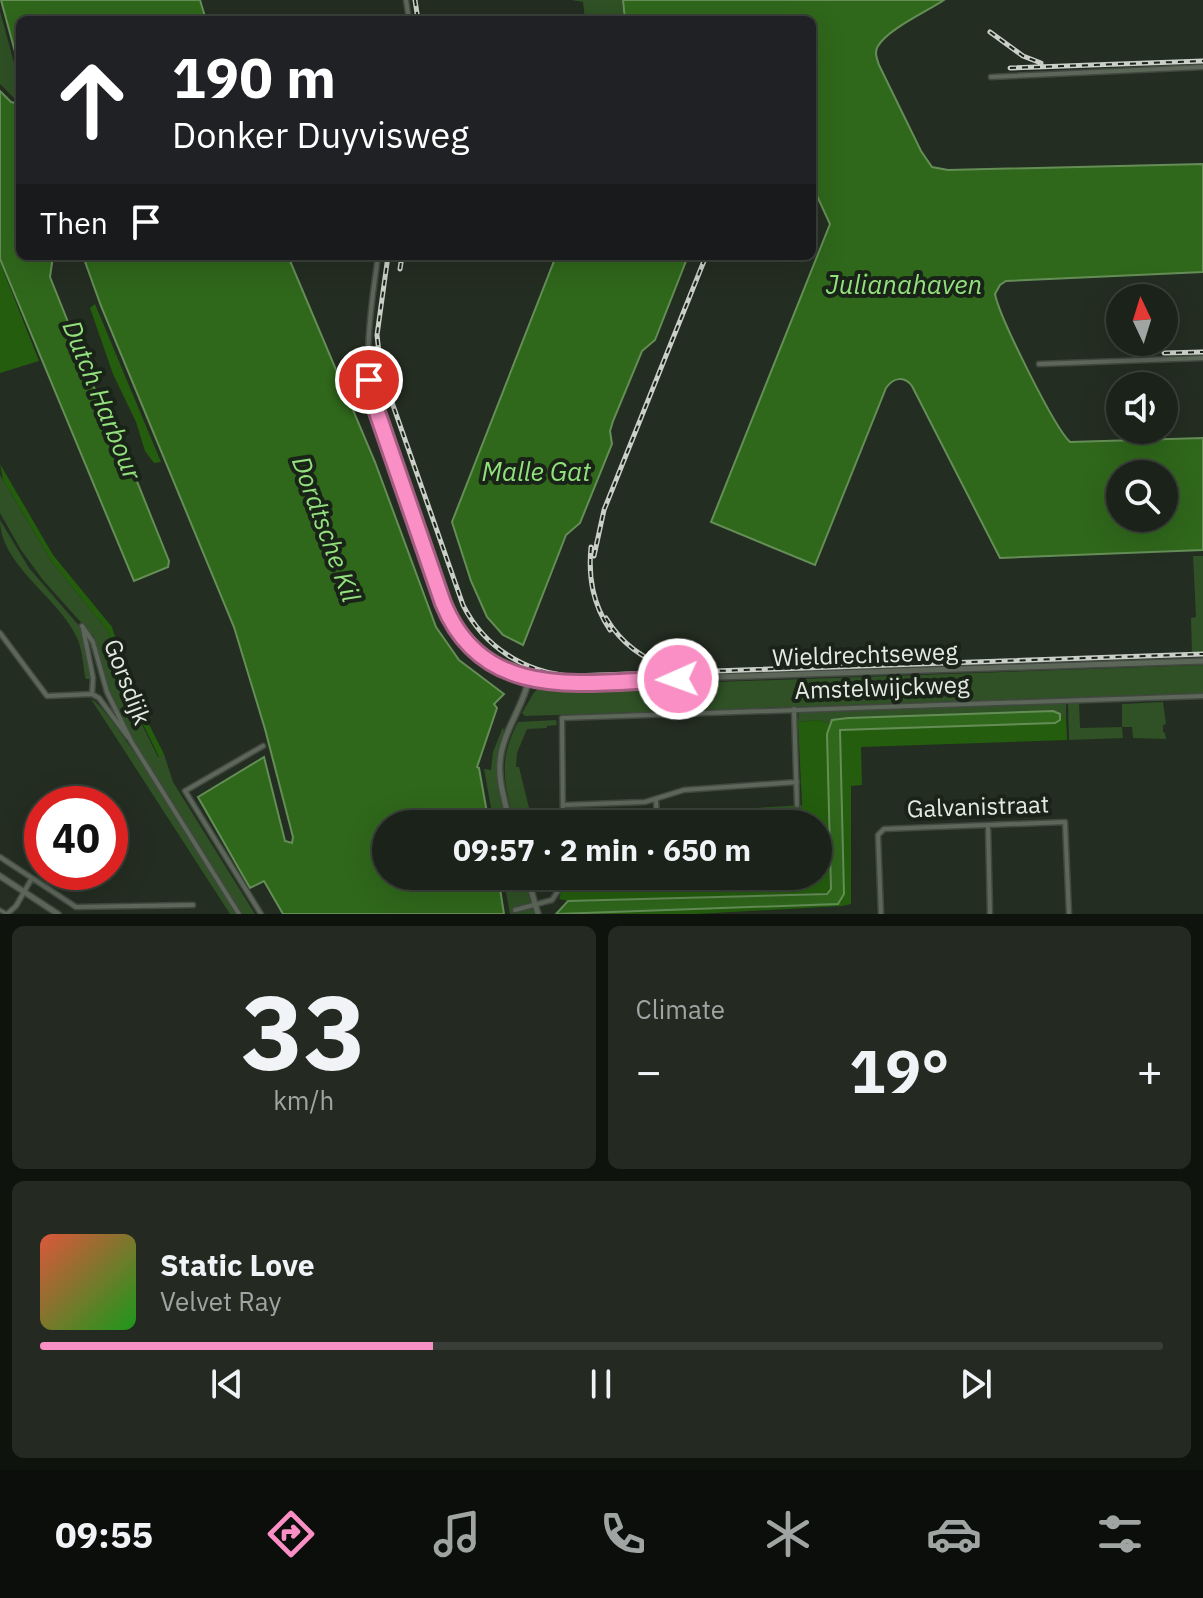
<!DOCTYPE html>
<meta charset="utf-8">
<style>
body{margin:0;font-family:"IBM Plex Sans",sans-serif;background:#242a22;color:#f1f3f6;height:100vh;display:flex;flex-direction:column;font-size:30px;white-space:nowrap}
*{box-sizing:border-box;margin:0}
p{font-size:26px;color:#a0a4a2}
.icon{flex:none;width:44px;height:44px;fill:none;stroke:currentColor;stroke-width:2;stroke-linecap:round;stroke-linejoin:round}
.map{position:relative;height:914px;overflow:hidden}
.sheet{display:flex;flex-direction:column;gap:12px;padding:12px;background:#0f130e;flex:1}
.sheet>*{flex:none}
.hud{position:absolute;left:16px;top:16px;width:800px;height:244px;border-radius:12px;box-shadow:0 8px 32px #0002,0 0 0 2px #393f38;background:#202124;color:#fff;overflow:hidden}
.needle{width:52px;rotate:356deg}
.controls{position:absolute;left:1106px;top:284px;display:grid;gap:16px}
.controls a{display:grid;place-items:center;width:72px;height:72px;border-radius:50%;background:#1b2219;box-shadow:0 8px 32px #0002,0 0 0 2px #393f38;font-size:40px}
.speed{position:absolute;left:24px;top:786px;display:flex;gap:16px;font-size:40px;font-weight:700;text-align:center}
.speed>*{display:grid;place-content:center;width:104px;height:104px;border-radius:50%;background:#1b2219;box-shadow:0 8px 32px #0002,0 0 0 2px #393f38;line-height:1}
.speed .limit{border:12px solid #d22;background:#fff;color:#111}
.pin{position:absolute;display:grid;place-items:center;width:68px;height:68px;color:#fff;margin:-34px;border:4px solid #fff;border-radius:50%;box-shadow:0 2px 8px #0007}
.me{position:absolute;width:88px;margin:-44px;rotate:268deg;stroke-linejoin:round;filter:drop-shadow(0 0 6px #0008)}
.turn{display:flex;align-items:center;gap:28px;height:168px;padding:0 24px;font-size:36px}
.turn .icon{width:104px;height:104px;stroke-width:2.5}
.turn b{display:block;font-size:56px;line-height:68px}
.then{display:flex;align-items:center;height:76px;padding:0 24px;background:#0003;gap:16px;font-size:30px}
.big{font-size:60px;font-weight:800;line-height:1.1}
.sheet .tile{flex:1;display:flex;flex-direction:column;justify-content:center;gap:12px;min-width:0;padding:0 28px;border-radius:12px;background:#242a22}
.sheet .dial{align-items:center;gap:0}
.dial b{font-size:104px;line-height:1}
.song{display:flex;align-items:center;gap:24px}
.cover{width:96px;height:96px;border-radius:12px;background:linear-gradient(135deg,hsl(10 70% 55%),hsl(120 70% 35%))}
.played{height:8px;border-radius:4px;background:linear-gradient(90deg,#fa8fc6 35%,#393f38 35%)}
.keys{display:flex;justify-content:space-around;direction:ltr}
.heat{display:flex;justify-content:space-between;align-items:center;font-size:44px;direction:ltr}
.sheet .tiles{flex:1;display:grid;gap:12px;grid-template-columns:1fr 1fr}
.tile:last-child{grid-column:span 2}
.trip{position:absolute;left:372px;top:810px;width:460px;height:80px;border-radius:40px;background:#1b2219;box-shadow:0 8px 32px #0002,0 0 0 2px #393f38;font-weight:800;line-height:80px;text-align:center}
.menu{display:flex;height:128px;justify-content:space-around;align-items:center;background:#0b0e0a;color:#a0a4a2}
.menu .icon{width:56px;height:56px}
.menu .active{color:#fa8fc6}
.menu b{font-size:36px;color:#f1f3f6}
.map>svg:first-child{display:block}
.green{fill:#2f5125}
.forest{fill:#245d0e}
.water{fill:#2f671b;stroke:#658e57;stroke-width:2;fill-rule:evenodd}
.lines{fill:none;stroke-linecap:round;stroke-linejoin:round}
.pedestrian-casing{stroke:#41483f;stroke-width:6}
.minor-casing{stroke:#41483f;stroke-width:7}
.tertiary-casing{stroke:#41483f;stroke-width:8}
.pedestrian{stroke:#5c6659;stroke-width:3}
.minor{stroke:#5c6659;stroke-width:4}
.tertiary{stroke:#5c6659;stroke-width:5}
.rail-casing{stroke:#cad0c8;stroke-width:5}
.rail{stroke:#1a2318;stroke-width:2;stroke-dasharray:6;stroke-linecap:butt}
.route-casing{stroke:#a25d81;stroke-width:20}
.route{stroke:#fa8fc6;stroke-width:14}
.labels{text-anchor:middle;stroke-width:8;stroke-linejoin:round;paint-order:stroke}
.street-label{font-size:24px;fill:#e4eae2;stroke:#1a2318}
.water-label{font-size:26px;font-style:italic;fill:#93e17d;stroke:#1a2318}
</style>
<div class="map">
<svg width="1203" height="914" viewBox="0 0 1203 914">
<rect width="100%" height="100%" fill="#242d21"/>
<path class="green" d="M 571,0 L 622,0 L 624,20 L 585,20 L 583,2 Z
M 0,11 L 20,85 L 20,99 L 15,99 L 0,84 Z
M 0,475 L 52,562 L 108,631 L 131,702 L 158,757 L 164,754 L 173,782 L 255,914 L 242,914 L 134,747 L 113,701 L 94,637 L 43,580 L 21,550 L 0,513 Z
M 0,520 L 29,568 L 81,628 L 91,679 L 86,679 L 85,677 C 83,663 82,646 75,634 C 57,597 0,564 0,520 Z
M 1193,556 L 1203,556 L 1203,655 L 1192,654 L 1191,618 L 1196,617 Z
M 1203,665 L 1203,693 L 525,716 L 522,713 L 533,694 L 541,685 L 602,686 Z
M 91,699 C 110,705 218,884 237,914 L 230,914 Z
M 1068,702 L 1079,702 L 1080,728 L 1122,727 L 1122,704 L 1163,702 L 1166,724 L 1163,725 L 1163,732 L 1165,733 L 1166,739 L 1133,738 L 1132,727 L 1122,727 L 1123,738 L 1069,740 Z
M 1066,703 L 1066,717 L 1060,718 L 1060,714 L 1053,711 L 837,718 L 829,724 L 820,720 L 798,722 L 799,711 Z
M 556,720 L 557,725 L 547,726 L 547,728 L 527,729 L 517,753 L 516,767 L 519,767 L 533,824 L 514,824 C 505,780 497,763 518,722 Z
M 503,727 L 504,731 C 492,762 500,791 507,824 L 494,824 L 484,769 L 491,770 L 493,752 Z
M 803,805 L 803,824 L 665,824 L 709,811 Z
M 503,876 L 523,876 L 534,914 L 510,914 Z"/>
<path class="forest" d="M 0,262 L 39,361 L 0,373 Z
M 95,304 L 161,462 L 154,463 L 145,451 L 136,422 L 113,374 L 90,308 Z
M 0,464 L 53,555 L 112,627 L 132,691 L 164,754 L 159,757 L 126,689 L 108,631 L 52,562 L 3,480 Z
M 1066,717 L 1067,740 L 861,747 L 862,785 L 851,786 L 851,904 L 842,906 L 696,914 L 570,914 L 838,904 L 842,900 L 840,730 L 1055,723 L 1060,718 Z
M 820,720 L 829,724 L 830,893 L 568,901 L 559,899 L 563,886 L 667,882 L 726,876 L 818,876 L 818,824 L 803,824 L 798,722 Z"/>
<path class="water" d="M 1,0 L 200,0 L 206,20 L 20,20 L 20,70 Z
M 623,0 L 944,0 C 928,11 888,29 878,46 C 874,52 877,59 879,65 L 921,151 L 932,167 L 948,170 L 1203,164 L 1203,272 L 1006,281 L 1000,285 L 995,294 C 999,316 1054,427 1070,442 L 1203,438 L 1203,550 L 1000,558 L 912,386 C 904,375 893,378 886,388 L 815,565 L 711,522 L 830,224 L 812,185 L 812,20 L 625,20 ZM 1164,474 L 1164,518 L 1120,518 L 1120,474 Z
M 0,91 L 11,102 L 20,104 L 20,256 L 53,256 L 50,277 L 112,432 L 134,474 L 169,561 L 168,567 L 134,581 L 0,259 Z
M 83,256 L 288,256 L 375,462 L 436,627 L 459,660 L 504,694 L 494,704 L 497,708 L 477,767 L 479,768 L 489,824 L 386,824 L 386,876 L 498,876 L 504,914 L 283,914 L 264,881 L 250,888 L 198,797 L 264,757 L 285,841 L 292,843 L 293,837 L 265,729 L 234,627 L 101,306 Z
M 556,256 L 688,256 L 655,340 L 642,351 L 613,421 L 610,431 L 612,444 L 580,523 L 566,535 L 523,645 L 503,635 L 487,617 L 471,581 L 452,522 Z
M 1053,711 L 1060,714 L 1060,720 L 1055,723 L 840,730 L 844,894 L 838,904 L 556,914 L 568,901 L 827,894 L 831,889 L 827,734 L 832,720 L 848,718 Z"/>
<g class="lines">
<defs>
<path id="pedestrian" d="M 0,910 L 7,914"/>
<path id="minor" d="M 406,0 L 409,20
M 991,77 L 1203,67
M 378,256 C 371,310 361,359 377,412 L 443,603 C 458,640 489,670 529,679
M 1039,364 L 1203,358
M 82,626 L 93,642 L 107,692 L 131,741 L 239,914
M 83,628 L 93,678 L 92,694 L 99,698 L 128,737
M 0,633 L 47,696 L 92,694
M 794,709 L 797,805
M 656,800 L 657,822
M 563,805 L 645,802 L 684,790 L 797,782
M 563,824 L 562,718 L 1203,696
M 988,825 L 990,914
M 0,857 L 76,907 L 193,905
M 515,910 L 552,900 L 558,891 L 560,876
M 7,914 L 16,906 L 32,878
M 261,914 L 185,791 L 263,746
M 881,914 L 878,835 L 884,829 L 1065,822 L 1069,914"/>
<path id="tertiary" d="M 510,824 C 506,804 498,782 500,762 C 502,732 523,708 529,679 L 567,682 L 1203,661
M 0,876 L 58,914
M 527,876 L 538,914"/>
</defs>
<use href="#pedestrian" class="pedestrian-casing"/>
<use href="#minor" class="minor-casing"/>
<use href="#tertiary" class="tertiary-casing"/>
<use href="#pedestrian" class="pedestrian"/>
<use href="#minor" class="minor"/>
<use href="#tertiary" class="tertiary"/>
<defs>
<path id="rail" d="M 415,0 L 418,20
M 990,32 L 1023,56 L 1041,63
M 1010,68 L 1203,61
M 388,256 L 377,335 L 381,371 L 463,605 C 484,647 525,673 572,676 L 1203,654
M 400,269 L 402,256
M 1164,353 L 1203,352
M 591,547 C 588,578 593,604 610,630
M 594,556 L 604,510 L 706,256
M 606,618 C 621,643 644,660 671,668"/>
</defs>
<use href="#rail" class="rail-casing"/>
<use href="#rail" class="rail"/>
</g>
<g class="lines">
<defs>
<path id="route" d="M 369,380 L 377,412 L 443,603 C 485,706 589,681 678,679"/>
</defs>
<use href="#route" class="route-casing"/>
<use href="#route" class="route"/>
</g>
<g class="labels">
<g class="street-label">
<text transform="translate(865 655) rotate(-2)" y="8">Wieldrechtseweg</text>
<text transform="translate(127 682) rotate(69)" y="8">Gorsdijk</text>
<text transform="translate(882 688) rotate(-2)" y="8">Amstelwijckweg</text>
<text transform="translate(978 807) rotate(-2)" y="8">Galvanistraat</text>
</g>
<g class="water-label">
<text x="904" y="294">Julianahaven</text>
<text transform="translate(102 400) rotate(68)" y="9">Dutch Harbour</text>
<text x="536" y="481">Malle Gat</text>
<text transform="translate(326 529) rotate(70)" y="9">Dordtsche Kil</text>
</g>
</g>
</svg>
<div class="controls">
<a><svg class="needle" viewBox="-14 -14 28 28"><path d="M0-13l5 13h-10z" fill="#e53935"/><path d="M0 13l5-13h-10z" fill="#a0a4a2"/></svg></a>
<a><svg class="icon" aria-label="sound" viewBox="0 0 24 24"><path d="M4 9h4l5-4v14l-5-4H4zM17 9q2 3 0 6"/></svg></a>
<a><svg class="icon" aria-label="search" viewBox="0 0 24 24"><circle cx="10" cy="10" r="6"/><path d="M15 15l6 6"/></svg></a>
</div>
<div class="speed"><div class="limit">40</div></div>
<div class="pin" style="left:369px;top:380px;background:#d93025"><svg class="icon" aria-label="arrive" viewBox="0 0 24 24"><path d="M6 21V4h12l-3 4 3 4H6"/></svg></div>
<svg class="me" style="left:678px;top:679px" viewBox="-20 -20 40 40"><circle r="17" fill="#fa8fc6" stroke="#fff" stroke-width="3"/><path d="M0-11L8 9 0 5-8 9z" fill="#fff"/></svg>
<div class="trip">09:57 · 2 min · 650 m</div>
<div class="hud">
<div class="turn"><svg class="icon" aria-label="ahead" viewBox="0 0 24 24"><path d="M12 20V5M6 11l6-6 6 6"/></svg><div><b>190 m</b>Donker Duyvisweg</div></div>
<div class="then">Then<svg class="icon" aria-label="arrive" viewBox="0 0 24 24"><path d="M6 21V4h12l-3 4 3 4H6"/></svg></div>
</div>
</div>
<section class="sheet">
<div class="tiles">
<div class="tile dial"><b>33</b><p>km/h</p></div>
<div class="tile"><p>Climate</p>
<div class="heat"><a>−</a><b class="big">19°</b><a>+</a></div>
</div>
<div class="tile">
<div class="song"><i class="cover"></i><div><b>Static Love</b><p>Velvet Ray</p></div></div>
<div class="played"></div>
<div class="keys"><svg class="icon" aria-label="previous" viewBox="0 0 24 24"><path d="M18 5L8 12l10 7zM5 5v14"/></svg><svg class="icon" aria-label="pause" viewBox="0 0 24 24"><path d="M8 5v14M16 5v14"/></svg><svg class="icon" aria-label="next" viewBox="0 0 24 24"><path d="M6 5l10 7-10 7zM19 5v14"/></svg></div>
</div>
</div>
</section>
<nav class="menu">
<b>09:55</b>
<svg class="icon active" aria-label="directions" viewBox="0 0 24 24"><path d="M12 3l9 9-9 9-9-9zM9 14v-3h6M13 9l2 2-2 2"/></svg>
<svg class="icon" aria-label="music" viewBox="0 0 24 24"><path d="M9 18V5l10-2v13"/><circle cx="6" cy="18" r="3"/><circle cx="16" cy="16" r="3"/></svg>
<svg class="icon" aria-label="phone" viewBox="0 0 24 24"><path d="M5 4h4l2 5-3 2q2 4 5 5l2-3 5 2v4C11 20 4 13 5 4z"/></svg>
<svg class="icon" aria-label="climate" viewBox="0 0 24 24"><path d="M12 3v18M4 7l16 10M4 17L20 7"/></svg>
<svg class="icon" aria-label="car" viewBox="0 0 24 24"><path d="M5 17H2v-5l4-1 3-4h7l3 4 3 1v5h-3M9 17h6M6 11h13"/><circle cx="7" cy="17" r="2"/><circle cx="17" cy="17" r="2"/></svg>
<svg class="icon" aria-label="filters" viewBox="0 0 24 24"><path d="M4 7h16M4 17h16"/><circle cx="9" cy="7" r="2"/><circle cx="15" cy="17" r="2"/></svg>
</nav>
